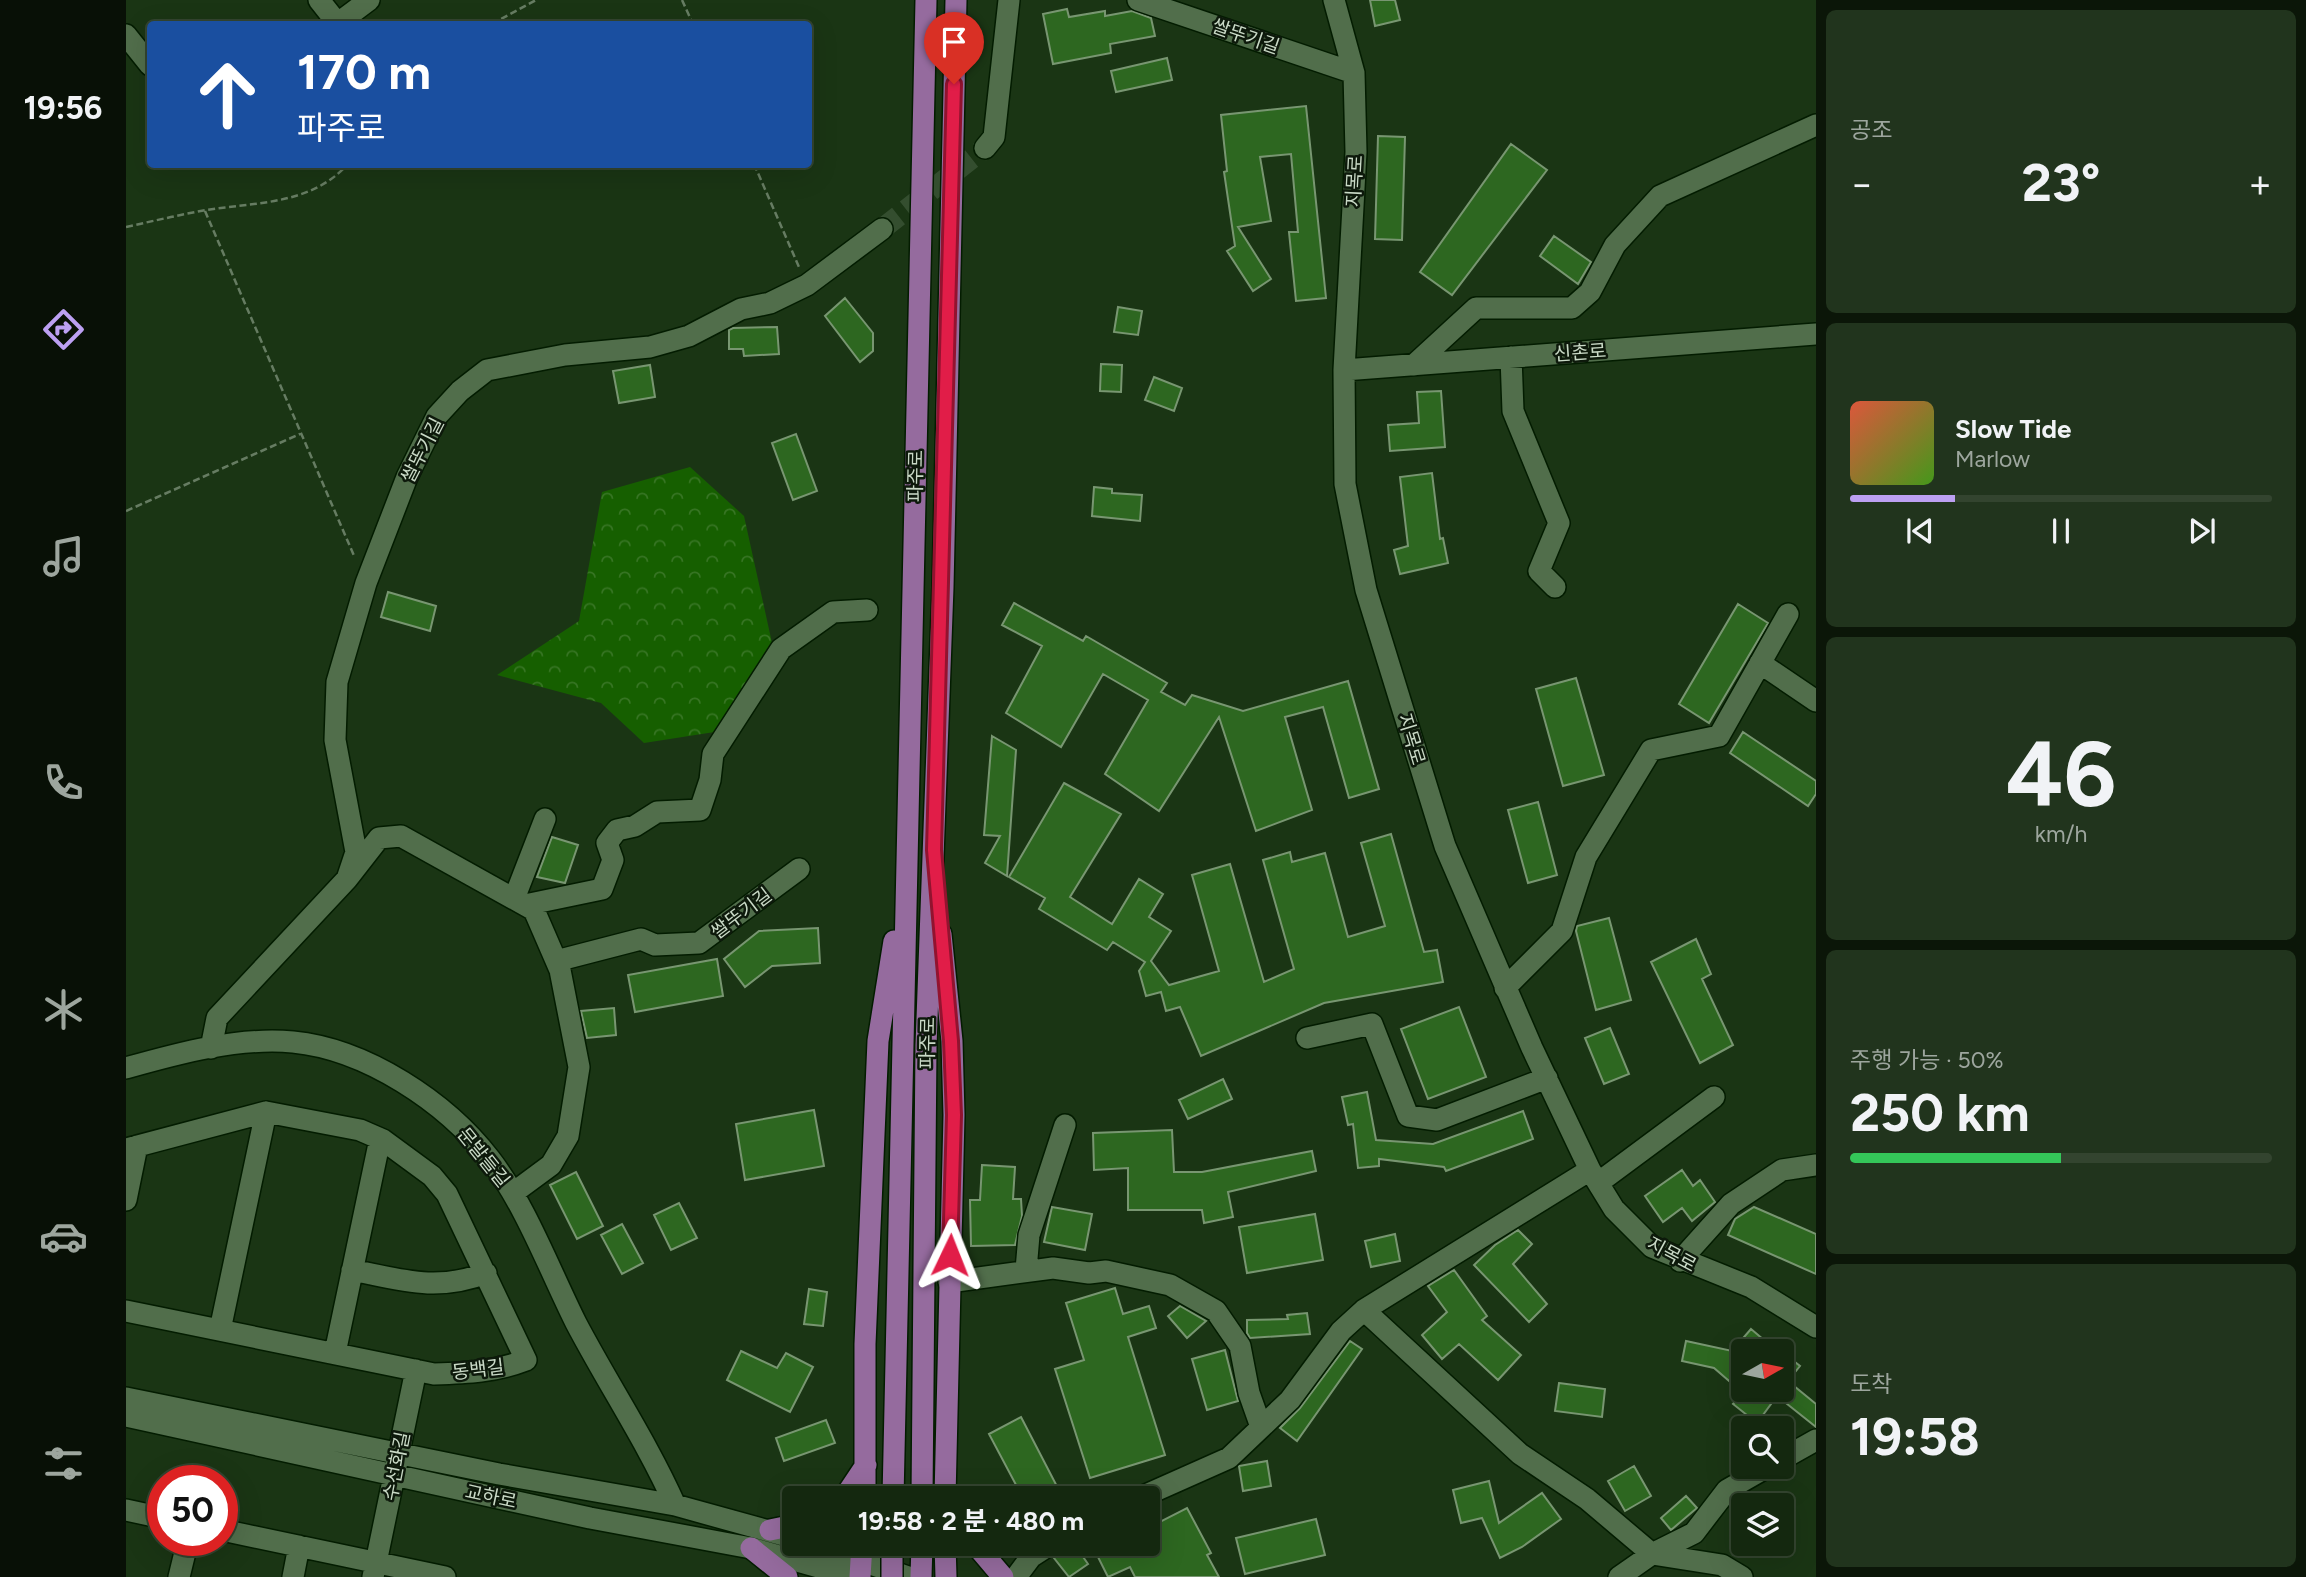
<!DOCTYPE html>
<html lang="ko">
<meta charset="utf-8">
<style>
body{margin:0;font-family:Figtree,"Noto Sans KR",sans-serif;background:#21341d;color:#f1f3f6;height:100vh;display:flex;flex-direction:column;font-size:26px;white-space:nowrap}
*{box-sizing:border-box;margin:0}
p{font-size:23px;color:#9da69e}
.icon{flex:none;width:38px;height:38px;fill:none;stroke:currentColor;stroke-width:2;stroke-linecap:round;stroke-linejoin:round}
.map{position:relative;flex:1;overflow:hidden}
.details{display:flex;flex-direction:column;gap:10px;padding:10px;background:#0b1608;width:490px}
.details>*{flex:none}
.banner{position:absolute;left:21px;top:21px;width:665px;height:147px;border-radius:7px;box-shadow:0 7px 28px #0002,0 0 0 2px #33442f;background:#1a4fa0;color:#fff;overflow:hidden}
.needle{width:46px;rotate:81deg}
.tools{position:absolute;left:1605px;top:1339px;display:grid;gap:14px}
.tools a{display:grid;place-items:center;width:63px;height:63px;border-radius:7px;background:#14280f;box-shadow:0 7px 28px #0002,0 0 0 2px #33442f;font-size:35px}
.speed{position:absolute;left:21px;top:1465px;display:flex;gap:14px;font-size:35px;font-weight:700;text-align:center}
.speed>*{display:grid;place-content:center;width:91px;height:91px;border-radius:50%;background:#14280f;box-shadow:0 7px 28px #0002,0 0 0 2px #33442f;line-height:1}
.speed .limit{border:10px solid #d22;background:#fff;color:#111}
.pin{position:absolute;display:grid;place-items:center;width:60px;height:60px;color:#fff;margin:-72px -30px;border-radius:50% 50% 50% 0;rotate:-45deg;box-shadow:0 0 7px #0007}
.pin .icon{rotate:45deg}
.me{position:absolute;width:77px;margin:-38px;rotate:2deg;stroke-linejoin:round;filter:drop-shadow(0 0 5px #0008)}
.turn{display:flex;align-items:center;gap:24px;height:147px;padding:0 35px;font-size:32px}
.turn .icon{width:91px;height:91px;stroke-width:2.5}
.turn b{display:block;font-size:49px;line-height:60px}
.big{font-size:52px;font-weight:700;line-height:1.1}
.details .widget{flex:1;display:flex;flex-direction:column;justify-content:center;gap:10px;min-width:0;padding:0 24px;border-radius:10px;background:#21341d}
.details .dial{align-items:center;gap:0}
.dial b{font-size:91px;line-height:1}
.song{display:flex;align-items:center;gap:21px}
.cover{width:84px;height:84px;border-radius:10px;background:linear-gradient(135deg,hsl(10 70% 55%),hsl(100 70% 35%))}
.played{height:7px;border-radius:4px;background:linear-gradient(90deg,#bca0f2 25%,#33442f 25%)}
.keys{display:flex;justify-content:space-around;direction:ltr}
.heat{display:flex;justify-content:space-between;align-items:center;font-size:38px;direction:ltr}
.charge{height:10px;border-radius:5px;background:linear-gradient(90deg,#34c759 50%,#33442f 0)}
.trip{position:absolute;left:656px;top:1486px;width:378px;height:70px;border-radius:7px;background:#14280f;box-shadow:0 7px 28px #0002,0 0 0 2px #33442f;font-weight:700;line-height:70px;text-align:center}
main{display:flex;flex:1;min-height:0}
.menu{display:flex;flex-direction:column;width:126px;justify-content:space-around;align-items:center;background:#081006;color:#9da69e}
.menu .icon{width:49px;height:49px}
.menu .selected{color:#bca0f2}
.menu b{font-size:32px;color:#f1f3f6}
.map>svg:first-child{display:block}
.forest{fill:url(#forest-crowns)}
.building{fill:#2d6720;stroke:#789671;stroke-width:2}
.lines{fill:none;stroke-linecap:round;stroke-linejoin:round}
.minor-tunnel{stroke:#344e2f;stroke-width:21;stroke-dasharray:21 10;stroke-linecap:butt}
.minor-casing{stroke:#031c00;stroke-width:24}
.major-casing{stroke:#031c00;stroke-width:24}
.path{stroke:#667c62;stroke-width:2.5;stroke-dasharray:7 3.5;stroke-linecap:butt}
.minor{stroke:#516e4b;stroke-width:21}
.major{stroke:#956b9e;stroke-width:21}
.major-bridge-casing{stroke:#031c00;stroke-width:24;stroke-linecap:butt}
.major-bridge{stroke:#956b9e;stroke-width:21}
.route-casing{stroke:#92132f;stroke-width:18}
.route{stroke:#e11d48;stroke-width:12}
.labels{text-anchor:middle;stroke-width:5;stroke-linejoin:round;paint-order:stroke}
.street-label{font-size:19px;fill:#c9d9c6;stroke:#0d190b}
</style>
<main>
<nav class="menu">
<b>19:56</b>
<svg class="icon selected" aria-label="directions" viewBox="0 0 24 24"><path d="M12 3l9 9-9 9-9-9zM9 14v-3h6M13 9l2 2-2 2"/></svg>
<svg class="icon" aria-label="music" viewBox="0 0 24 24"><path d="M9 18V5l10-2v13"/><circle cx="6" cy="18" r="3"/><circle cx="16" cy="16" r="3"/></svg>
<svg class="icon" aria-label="phone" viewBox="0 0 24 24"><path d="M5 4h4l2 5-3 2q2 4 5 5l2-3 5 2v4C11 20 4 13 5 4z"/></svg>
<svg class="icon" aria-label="climate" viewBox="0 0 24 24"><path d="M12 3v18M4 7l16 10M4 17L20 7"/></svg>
<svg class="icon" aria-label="car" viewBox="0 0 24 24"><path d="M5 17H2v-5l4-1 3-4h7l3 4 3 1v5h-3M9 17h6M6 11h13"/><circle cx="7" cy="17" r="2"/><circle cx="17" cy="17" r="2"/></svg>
<svg class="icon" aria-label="filters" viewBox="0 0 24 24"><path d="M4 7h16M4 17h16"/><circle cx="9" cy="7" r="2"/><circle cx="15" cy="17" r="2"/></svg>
</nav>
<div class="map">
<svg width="1690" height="1577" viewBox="0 0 1690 1577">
<defs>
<pattern id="forest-crowns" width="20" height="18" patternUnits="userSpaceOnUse" patternTransform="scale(1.75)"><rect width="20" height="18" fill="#165f00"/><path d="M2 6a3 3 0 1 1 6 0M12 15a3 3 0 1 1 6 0" fill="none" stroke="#377524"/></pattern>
</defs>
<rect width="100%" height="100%" fill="#1a3514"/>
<path class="forest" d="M 564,467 L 618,516 L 648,652 L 595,731 L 518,743 L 475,703 L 371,675 L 453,621 L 476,492 Z"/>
<path class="building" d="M 1244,0 L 1269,0 L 1274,20 L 1249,26 Z
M 941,9 L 943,17 L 979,11 L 979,16 L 1006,11 L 1025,18 L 1029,36 L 984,44 L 985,53 L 927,64 L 917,14 Z
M 1041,58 L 1046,80 L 990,92 L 985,71 Z
M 1180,106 L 1200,298 L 1170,301 L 1163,232 L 1172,232 L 1165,154 L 1134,157 L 1145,221 L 1112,227 L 1145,279 L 1127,291 L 1101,251 L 1109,246 L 1098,172 L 1101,171 L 1095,115 Z
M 1252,136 L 1279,137 L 1276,240 L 1249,239 Z
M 1385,144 L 1421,170 L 1326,295 L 1294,272 Z
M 1428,236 L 1465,262 L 1452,284 L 1414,256 Z
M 719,298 L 747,333 L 747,351 L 734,362 L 699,316 Z
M 992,307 L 1016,311 L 1012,335 L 988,332 Z
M 651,327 L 653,354 L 618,356 L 617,349 L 603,349 L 603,330 L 607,328 Z
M 975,364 L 996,365 L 995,392 L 974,391 Z
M 524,365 L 529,397 L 493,403 L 487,371 Z
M 1028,377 L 1056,388 L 1048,411 L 1019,400 Z
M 1315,391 L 1319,447 L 1264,451 L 1262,425 L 1293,423 L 1291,392 Z
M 670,434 L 691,491 L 667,500 L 646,443 Z
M 1306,473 L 1314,539 L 1317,538 L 1322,563 L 1274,574 L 1268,550 L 1282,546 L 1274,477 Z
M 968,487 L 986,489 L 986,493 L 1016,495 L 1014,521 L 966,516 Z
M 262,592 L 310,606 L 304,631 L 255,617 Z
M 888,603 L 957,641 L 960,636 L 1041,683 L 1035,692 L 1059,705 L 1066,695 L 1117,711 L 1222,681 L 1253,789 L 1223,798 L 1197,707 L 1159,717 L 1186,810 L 1130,831 L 1093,717 L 1033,811 L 979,774 L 1022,700 L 977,674 L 935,747 L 880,713 L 916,646 L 876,625 Z
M 1612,604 L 1642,623 L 1583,723 L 1553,704 Z
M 1450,678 L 1478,775 L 1437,786 L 1410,689 Z
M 1617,732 L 1690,781 L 1690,794 L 1682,806 L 1604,753 Z
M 866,736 L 890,750 L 881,876 L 859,863 L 874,836 L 858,835 Z
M 938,783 L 995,814 L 944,897 L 986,924 L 1013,879 L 1037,894 L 1023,917 L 1045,931 L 1025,961 L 1043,985 L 1093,971 L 1066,875 L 1104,864 L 1138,982 L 1168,969 L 1137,860 L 1164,852 L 1166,862 L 1199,853 L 1222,937 L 1259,926 L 1235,843 L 1265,834 L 1298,952 L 1311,950 L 1317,982 L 1198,1003 L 1075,1056 L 1054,1007 L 1040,1011 L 1035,992 L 1020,996 L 1013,971 L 1019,962 L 987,942 L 981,950 L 913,909 L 919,898 L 883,877 Z
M 1412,802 L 1431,875 L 1402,883 L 1382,810 Z
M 426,837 L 452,845 L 439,883 L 411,877 Z
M 1483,918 L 1505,1000 L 1470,1010 L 1450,931 L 1451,926 Z
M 692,928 L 694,963 L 646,966 L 619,987 L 598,959 L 633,931 Z
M 1570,939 L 1585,974 L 1576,979 L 1607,1045 L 1574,1063 L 1525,962 Z
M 591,959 L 597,996 L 509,1012 L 502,975 Z
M 1333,1007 L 1360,1077 L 1302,1099 L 1275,1029 Z
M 488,1008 L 490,1035 L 461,1038 L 455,1011 Z
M 1484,1028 L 1503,1074 L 1478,1084 L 1459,1038 Z
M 1097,1079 L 1106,1099 L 1062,1119 L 1053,1100 Z
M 1241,1092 L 1250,1140 L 1307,1144 L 1397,1111 L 1407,1139 L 1320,1171 L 1318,1167 L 1253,1159 L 1253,1166 L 1232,1168 L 1227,1124 L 1222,1125 L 1216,1097 Z
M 688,1110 L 698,1166 L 619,1180 L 610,1124 Z
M 1046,1130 L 1048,1172 L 1076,1172 L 1186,1151 L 1190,1171 L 1102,1192 L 1107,1217 L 1078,1223 L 1076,1210 L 1002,1210 L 1002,1168 L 968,1170 L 967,1133 Z
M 856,1165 L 889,1167 L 887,1199 L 895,1199 L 896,1216 L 889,1245 L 845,1246 L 844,1200 L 854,1200 Z
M 1556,1170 L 1567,1186 L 1574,1180 L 1589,1202 L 1566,1221 L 1556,1208 L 1537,1222 L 1519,1196 Z
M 450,1172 L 477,1226 L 451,1239 L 424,1185 Z
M 553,1203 L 571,1238 L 545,1250 L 528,1215 Z
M 926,1207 L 966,1214 L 959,1250 L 918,1242 Z
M 1628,1207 L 1690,1234 L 1690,1274 L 1602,1235 L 1609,1219 Z
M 1189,1214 L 1197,1260 L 1121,1273 L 1113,1227 Z
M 496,1224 L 517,1263 L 496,1274 L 475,1235 Z
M 1392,1230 L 1406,1244 L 1387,1264 L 1421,1304 L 1403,1322 L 1348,1265 L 1369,1245 Z
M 1269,1234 L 1274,1261 L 1245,1267 L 1239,1241 Z
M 1328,1270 L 1361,1316 L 1356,1320 L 1395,1355 L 1372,1380 L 1333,1344 L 1316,1359 L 1296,1335 L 1321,1312 L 1302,1286 Z
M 989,1288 L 997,1314 L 1023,1306 L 1030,1328 L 1002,1337 L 1039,1455 L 964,1478 L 929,1369 L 958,1360 L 940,1303 Z
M 683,1289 L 701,1292 L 697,1326 L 678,1324 Z
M 1054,1306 L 1080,1321 L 1061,1338 L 1042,1316 Z
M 1181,1313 L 1184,1334 L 1124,1338 L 1121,1333 L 1121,1320 L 1162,1319 L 1161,1315 Z
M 1625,1329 L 1651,1351 L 1617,1351 L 1617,1392 L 1619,1390 L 1656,1390 L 1656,1352 L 1674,1366 L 1662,1381 L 1690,1404 L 1690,1427 L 1651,1396 L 1631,1423 L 1607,1404 L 1617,1393 L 1588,1368 L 1556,1361 L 1560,1341 L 1606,1351 Z
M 1224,1341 L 1236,1349 L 1171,1441 L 1154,1428 L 1174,1408 Z
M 1099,1350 L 1112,1401 L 1081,1410 L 1066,1359 Z
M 615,1351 L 651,1368 L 660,1353 L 687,1367 L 664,1412 L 601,1380 Z
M 1433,1383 L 1479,1389 L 1476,1417 L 1429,1411 Z
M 895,1417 L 937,1498 L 897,1498 L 863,1434 Z
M 700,1420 L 709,1443 L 658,1461 L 650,1438 Z
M 1141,1461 L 1145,1486 L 1117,1491 L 1113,1466 Z
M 1508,1466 L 1525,1496 L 1499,1511 L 1482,1481 Z
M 1363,1481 L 1373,1523 L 1416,1493 L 1435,1519 L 1396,1547 L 1374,1558 L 1356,1518 L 1335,1523 L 1327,1490 Z
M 1560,1496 L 1571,1508 L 1545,1530 L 1535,1518 Z
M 1061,1508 L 1085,1553 L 1081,1555 L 1093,1577 L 1009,1577 L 1004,1567 L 982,1577 L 971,1555 L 993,1544 L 1022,1544 L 1022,1528 Z
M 1190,1519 L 1199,1555 L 1119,1574 L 1110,1538 Z
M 941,1544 L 948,1544 L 962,1564 L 943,1577 L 928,1558 Z"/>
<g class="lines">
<path class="minor-tunnel" d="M 756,229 L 859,148"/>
<defs>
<path id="minor" d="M 193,0 L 212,24
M 1012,0 L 1228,73
M 1208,0 L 1228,73 L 1230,152 L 1218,370 L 1219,484 L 1240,590 L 1319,846 L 1406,1048 L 1464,1170 L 1488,1209 L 1526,1247 L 1625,1287 L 1690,1327
M 211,24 L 243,0
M 0,35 L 24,65
M 859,148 L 868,137 L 883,0
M 1385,357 L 1387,411 L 1433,523 L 1413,571 L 1429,587
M 1288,365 L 1350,308 L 1446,308 L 1464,292 L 1489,245 L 1534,196 L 1690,125
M 1218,370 L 1690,334
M 1634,663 L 1690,701
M 221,879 L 230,852 L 209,740 L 211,682 L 240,583 L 281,477 L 311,416 L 334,391 L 361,370 L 439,355 L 524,347 L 563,336 L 615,309 L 644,303 L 681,285 L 756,229
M 388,899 L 419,819
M 399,905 L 476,889 L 487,860 L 481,843 L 491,830 L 509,826 L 531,812 L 574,810 L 584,780 L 587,754 L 655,649 L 707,612 L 741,610
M 430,961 L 515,939 L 529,945 L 573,943 L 673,869
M 1379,988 L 1436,931 L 1460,857 L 1525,750 L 1593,736 L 1662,614
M 1181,1038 L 1246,1024 L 1282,1116 L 1311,1120 L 1421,1078
M 85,1048 L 91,1018 L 221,879 L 253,838 L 275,836 L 408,910 L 434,970 L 453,1067 L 442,1136 L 425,1165 L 387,1193
M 0,1068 C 53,1053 112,1037 167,1042 C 240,1049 320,1102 364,1159 C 399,1204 424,1271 450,1323 C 482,1384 521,1442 549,1505
M 0,1149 L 140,1112 L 234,1130 L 257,1140 L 306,1176 L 321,1194 L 400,1360 C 369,1372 341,1373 308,1374 L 0,1311
M 1472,1183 L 1588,1097
M 0,1200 L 11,1146
M 1554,1261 L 1605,1204 L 1656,1170 L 1690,1165
M 226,1270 C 276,1280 311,1292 360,1273
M 900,1270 L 903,1235 L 939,1125
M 823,1282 L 927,1268 L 963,1273 L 980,1271 L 1044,1285 L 1090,1311 L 1114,1346 L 1123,1393 L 1135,1427
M 1238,1310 L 1394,1454 L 1461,1499 L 1526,1554 L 1596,1565 L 1616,1577
M 94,1330 L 140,1112
M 209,1353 L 254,1139
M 0,1398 L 373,1474 L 549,1505 L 668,1538
M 0,1416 L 464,1518 L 625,1548 L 728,1577
M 1656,1459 L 1690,1440
M 1013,1498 L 1103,1458 L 1164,1400 L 1215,1331 L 1238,1310 L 1464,1170
M 0,1510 L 37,1518
M 96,1530 L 319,1577
M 687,1544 L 782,1577
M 53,1577 L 62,1540
M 167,1577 L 173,1546
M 247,1577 L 290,1370
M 890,1577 L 905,1557 L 925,1544
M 1493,1577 L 1526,1554 L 1568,1533 L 1601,1490 L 1643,1466"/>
<path id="major" d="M 815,934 L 826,1041 L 828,1115 L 819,1498
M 718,1498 L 740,1465
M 739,1498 L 739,1344 L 752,1041 L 768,941
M 767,1498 L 800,0
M 796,1498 L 800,1046 L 817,587 L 830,0
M 644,1530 L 668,1525
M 819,1544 L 820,1577
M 849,1544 L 877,1577
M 625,1548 L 661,1577
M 734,1577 L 736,1544
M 795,1577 L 796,1544"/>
</defs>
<use href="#minor" class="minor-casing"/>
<use href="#major" class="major-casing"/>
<path class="path" d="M 556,0 L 567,24
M 366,24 L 410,0
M 628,164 L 673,267
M 79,211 L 229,558
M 0,227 C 27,221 53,215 80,210 C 131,202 185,205 222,164
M 0,511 L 174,434"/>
<use href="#minor" class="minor"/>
<use href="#major" class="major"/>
<defs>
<path id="major-bridge" d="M 766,1577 L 766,1544"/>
</defs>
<use href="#major-bridge" class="major-bridge-casing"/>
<use href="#major-bridge" class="major-bridge"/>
</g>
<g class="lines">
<defs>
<path id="route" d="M 824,1255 L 828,1115 L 825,1041 L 808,850 L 828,84"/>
</defs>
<use href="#route" class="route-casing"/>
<use href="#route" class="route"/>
</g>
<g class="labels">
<g class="street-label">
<text transform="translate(1120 36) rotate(19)" y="7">쌀뚜기길</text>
<text transform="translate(1228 181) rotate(-87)" y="7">지목로</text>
<text transform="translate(1454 352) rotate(-4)" y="7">신촌로</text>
<text transform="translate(296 450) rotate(-63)" y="7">쌀뚜기길</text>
<text transform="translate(789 476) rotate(-89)" y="7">파주로</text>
<text transform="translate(1286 739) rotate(73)" y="7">지목로</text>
<text transform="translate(615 913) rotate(-37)" y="7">쌀뚜기길</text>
<text transform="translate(801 1043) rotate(-89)" y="7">파주로</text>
<text transform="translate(358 1157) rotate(51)" y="7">문발들길</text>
<text transform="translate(1546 1254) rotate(28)" y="7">지목로</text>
<text transform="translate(352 1369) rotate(-7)" y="7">동백길</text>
<text transform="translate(270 1466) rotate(-79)" y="7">수선화길</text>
<text transform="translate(365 1496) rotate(12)" y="7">교하로</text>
</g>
</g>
</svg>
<div class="tools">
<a><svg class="needle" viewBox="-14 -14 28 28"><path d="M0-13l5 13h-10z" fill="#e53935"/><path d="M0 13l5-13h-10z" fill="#9da69e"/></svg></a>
<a><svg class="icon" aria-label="search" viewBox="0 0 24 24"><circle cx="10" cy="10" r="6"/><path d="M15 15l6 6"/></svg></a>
<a><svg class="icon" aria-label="layers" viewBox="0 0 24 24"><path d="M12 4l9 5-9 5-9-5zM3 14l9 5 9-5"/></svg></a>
</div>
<div class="speed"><div class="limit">50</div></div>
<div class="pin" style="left:828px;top:84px;background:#d93025"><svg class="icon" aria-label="arrive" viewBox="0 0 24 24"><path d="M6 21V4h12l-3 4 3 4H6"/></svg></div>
<svg class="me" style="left:824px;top:1255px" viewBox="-20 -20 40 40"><path d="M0-17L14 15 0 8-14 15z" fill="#e11d48" stroke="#fff" stroke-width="4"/></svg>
<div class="trip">19:58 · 2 분 · 480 m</div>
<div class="banner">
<div class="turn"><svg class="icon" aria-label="ahead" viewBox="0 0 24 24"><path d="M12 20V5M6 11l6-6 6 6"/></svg><div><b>170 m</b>파주로</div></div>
</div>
</div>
<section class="details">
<div class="widget"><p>공조</p>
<div class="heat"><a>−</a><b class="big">23°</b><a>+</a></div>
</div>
<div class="widget">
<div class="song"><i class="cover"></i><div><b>Slow Tide</b><p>Marlow</p></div></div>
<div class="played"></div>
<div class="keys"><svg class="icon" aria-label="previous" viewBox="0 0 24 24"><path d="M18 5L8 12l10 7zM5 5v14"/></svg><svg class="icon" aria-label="pause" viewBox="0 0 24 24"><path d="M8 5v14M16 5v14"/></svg><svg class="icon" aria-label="next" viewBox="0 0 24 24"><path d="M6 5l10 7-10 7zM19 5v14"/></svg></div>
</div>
<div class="widget dial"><b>46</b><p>km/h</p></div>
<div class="widget"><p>주행 가능 · 50%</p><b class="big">250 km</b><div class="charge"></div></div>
<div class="widget"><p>도착</p><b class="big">19:58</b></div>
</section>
</main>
